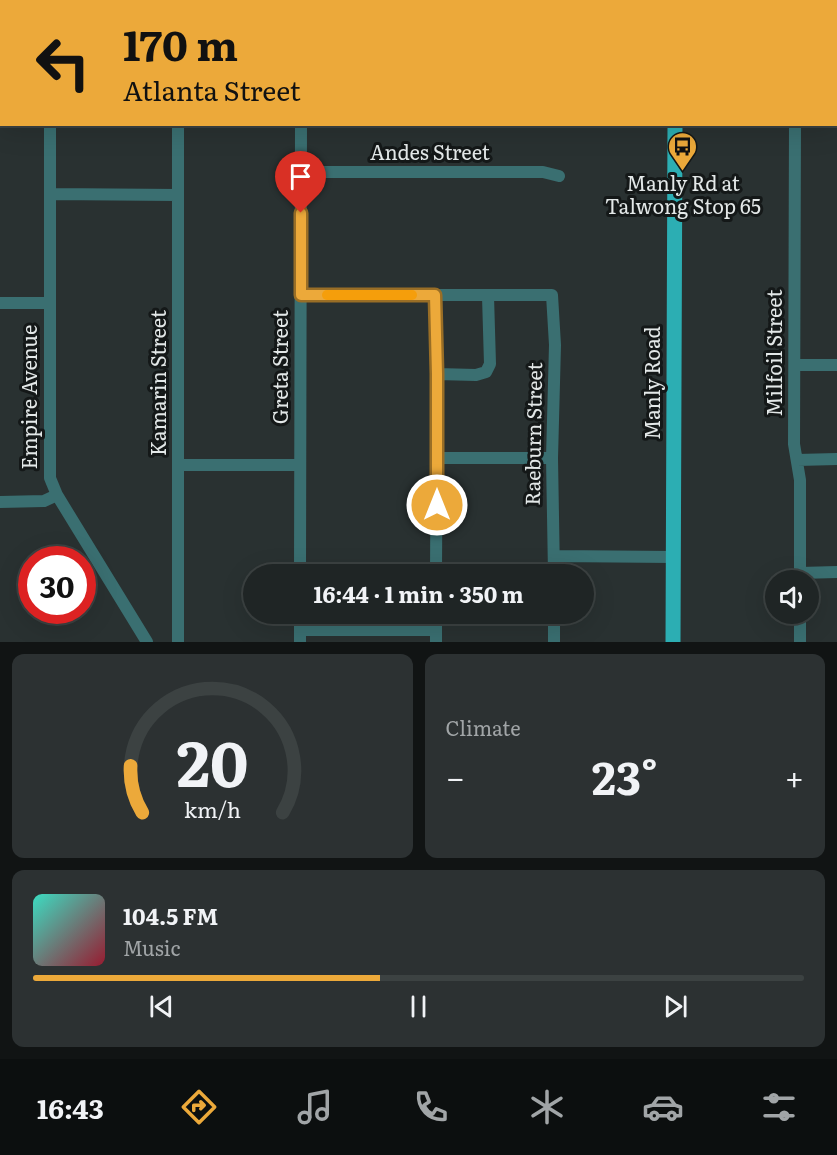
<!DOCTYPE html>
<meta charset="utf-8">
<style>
body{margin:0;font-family:Literata,serif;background:#2c3132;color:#f1f3f6;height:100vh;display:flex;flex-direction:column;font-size:22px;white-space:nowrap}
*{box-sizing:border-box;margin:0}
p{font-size:20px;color:#a1a5a7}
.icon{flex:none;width:33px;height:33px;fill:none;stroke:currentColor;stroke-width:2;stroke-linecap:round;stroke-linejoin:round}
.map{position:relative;height:642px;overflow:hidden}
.panel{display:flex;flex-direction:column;gap:12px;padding:12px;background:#111414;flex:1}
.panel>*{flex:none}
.top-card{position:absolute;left:0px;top:0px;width:837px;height:126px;box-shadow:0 6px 24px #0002,0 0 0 2px #3c4242;background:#eca93a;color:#111;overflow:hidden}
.fabs{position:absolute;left:765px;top:570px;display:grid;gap:12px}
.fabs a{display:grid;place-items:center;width:54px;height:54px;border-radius:50%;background:#1f2525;box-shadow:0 6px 24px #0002,0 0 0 2px #3c4242;font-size:30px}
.speed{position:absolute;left:18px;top:546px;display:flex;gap:12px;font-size:30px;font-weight:700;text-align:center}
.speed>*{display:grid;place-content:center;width:78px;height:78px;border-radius:50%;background:#1f2525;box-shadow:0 6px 24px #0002,0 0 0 2px #3c4242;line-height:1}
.speed .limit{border:9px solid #d22;background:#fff;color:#111}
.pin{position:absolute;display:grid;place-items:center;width:51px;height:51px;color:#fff;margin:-62px -26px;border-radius:50% 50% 50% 0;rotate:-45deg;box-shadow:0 0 6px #0007}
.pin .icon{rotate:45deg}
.me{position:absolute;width:66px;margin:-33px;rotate:0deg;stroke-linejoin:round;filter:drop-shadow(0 0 4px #0008)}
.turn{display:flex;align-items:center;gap:21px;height:126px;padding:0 24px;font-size:27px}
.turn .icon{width:78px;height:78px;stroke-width:2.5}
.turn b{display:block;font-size:42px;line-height:51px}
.big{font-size:45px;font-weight:700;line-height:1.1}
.panel .card{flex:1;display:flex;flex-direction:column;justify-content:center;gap:9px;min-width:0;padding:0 21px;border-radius:12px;background:#2c3132}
.panel .dial{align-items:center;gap:0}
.dial svg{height:156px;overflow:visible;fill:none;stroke:#3c4242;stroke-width:7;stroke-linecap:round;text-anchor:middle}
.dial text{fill:#f1f3f6;stroke:none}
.song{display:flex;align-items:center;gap:18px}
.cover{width:72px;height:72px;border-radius:9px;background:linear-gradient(135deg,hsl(170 70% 55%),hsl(350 70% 35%))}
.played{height:6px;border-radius:3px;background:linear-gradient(90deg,#eca93a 45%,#3c4242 45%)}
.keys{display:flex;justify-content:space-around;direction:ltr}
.heat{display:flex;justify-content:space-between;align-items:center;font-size:33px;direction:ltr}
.panel .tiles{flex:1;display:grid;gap:12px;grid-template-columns:1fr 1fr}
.card:last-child{grid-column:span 2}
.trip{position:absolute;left:243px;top:564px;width:351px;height:60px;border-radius:30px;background:#1f2525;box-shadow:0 6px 24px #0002,0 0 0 2px #3c4242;font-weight:700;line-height:60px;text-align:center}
.tabs{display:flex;height:96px;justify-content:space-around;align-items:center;background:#0c0f0f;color:#a1a5a7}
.tabs .icon{width:42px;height:42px}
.tabs .current{color:#eca93a}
.tabs b{font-size:27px;color:#f1f3f6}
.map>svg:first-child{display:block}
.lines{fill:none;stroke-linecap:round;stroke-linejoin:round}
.minor{stroke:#3a6f71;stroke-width:12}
.major{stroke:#2caeb3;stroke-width:15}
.route-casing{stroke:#996e26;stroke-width:15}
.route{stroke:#eca93a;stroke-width:10}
.slow{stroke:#f59e0b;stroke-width:10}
.labels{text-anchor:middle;stroke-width:6;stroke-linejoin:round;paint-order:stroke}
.street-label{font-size:20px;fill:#e3e8e8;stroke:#141818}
.poi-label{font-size:20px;fill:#e3e8e8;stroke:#141818}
</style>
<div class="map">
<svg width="837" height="642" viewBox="0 0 837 642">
<rect width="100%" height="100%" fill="#293131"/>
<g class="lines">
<path class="minor" d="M 50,0 L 50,2
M 179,2 L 179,0
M 836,120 L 837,120
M 50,124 L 50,478 L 57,495 L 147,642
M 795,124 L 794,444 L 800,480 L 800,580
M 301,172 L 543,172 L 559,176
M 50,194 L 178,195
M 301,295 L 552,295 L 555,345 L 552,458 L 554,574
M 435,295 L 437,374 L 436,574
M 0,303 L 49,303
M 795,365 L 837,365
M 437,374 L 476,375 L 486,372 L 490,364 L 488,296
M 437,458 L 552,458
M 797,460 L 837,459
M 178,465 L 300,465
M 0,502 L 44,501 L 57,495
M 554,556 L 674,557
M 800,573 L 837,572
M 300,574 L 301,124
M 300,614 L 300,642
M 301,630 L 436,630
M 178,642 L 178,124
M 436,642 L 436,614
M 554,642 L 554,614
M 800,642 L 800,614"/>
<path class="major" d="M 675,0 L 675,2
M 673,642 L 675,124"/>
</g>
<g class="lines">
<defs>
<path id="route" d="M 301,213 L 301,295 L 435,295 L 437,374 L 437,505"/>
</defs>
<use href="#route" class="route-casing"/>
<use href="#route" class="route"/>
<path class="slow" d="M 327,295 L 412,295"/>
</g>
<defs>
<symbol id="bus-pin" viewBox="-11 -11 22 30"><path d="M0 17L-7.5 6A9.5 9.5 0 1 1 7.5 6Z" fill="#eca93a" stroke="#141818"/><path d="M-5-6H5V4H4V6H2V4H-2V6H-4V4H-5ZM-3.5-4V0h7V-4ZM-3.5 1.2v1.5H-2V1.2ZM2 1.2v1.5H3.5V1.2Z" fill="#111"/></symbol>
</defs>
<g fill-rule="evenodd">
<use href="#bus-pin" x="666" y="130" width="33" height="45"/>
</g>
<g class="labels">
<g class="street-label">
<text x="430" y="160">Andes Street</text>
<text transform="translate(775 353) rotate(-90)" y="7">Milfoil Street</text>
<text transform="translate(281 367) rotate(-90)" y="7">Greta Street</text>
<text transform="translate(159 383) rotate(-90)" y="7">Kamarin Street</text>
<text transform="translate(653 383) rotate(-90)" y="7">Manly Road</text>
<text transform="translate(30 397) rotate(-90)" y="7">Empire Avenue</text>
<text transform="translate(534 434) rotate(-89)" y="7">Raeburn Street</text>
</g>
<g class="poi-label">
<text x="683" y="191">Manly Rd at<tspan x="683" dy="23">Talwong Stop 65</tspan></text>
</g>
</g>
</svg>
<div class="fabs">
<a><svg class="icon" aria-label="sound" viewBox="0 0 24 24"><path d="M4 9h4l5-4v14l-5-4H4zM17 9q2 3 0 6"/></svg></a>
</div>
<div class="speed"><div class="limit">30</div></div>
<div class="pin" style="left:301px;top:213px;background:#d93025"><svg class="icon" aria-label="arrive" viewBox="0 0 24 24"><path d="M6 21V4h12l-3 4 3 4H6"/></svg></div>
<svg class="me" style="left:437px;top:505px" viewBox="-20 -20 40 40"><circle r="17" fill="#eca93a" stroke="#fff" stroke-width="3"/><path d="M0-11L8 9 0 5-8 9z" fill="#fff"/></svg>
<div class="trip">16:44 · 1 min · 350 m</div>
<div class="top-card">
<div class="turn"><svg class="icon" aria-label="left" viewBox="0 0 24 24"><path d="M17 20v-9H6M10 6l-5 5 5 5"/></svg><div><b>170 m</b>Atlanta Street</div></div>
</div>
</div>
<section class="panel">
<div class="tiles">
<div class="card dial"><svg viewBox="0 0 100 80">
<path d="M14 69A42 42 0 1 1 86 69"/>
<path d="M14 69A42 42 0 0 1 8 45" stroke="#eca93a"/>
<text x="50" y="56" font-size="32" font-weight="700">20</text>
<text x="50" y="72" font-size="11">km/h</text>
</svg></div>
<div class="card"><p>Climate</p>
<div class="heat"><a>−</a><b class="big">23°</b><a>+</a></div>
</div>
<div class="card">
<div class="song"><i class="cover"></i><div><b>104.5 FM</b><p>Music</p></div></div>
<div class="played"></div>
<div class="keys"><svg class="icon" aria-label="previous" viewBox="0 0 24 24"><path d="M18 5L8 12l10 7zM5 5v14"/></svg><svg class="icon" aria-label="pause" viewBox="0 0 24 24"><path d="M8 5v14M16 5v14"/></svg><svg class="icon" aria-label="next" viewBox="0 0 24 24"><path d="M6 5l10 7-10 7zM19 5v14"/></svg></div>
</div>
</div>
</section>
<nav class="tabs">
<b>16:43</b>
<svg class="icon current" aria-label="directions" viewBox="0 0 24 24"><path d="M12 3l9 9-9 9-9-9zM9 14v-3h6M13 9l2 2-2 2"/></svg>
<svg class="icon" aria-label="music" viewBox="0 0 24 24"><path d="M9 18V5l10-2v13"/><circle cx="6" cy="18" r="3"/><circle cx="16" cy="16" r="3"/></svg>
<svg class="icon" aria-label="phone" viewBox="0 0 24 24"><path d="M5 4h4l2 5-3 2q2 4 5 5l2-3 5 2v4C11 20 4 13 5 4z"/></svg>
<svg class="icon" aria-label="climate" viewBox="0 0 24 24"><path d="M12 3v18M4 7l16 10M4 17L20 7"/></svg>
<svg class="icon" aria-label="car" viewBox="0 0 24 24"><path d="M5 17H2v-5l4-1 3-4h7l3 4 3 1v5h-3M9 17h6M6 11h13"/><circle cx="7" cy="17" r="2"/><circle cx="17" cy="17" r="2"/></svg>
<svg class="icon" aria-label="filters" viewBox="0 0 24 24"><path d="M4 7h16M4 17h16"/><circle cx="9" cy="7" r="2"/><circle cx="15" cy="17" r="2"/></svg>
</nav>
